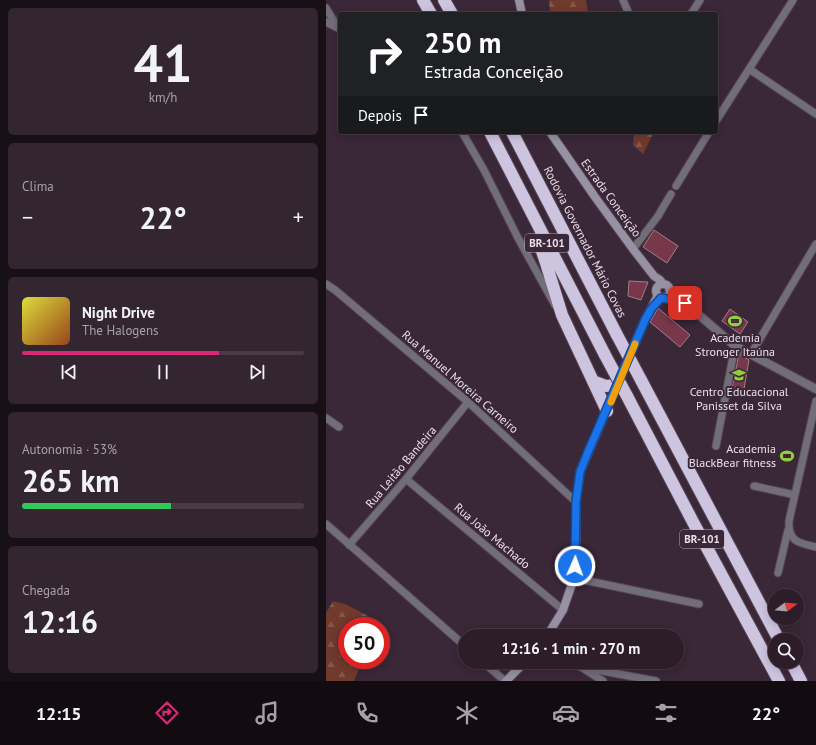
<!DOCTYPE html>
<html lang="pt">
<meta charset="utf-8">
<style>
body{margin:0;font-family:"PT Sans",sans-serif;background:#342631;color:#f1f3f6;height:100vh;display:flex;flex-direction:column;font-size:15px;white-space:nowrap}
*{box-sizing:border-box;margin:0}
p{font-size:13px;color:#a6a2a8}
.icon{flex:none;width:22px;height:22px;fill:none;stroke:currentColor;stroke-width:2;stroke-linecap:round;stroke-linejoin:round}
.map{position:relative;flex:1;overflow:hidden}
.panel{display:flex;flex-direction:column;gap:8px;padding:8px;background:#181017;width:326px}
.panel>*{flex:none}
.top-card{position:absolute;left:12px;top:12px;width:380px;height:122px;border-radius:4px;box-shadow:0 2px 10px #0003,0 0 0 1px #483b46;background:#202124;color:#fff;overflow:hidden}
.needle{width:26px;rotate:74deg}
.fabs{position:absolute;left:442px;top:589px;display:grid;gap:8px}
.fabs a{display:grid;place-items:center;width:36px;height:36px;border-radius:50%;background:#2c1d29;box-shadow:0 2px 10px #0003,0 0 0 1px #483b46;font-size:20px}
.speed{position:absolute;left:12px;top:617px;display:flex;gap:8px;font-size:20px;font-weight:700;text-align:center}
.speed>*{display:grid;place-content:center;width:52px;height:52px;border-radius:50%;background:#2c1d29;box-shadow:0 2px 10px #0003,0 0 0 1px #483b46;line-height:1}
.speed .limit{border:6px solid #d22;background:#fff;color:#111}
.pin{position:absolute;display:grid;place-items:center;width:34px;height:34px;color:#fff;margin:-17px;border-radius:8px;box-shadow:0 2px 6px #0006}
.me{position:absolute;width:44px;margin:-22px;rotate:2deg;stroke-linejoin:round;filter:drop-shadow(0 0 3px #0008)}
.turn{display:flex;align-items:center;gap:14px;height:84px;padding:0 20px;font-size:18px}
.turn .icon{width:52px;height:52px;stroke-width:2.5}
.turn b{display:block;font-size:28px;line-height:34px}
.then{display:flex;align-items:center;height:38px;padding:0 20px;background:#0003;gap:8px;font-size:15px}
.big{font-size:30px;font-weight:700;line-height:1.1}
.panel .card{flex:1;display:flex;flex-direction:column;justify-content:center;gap:6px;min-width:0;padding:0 14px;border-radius:6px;background:#342631}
.panel .dial{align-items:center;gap:0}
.dial b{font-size:52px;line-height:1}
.song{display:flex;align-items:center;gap:12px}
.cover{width:48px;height:48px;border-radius:6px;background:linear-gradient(135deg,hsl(60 70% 55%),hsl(20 70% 35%))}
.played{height:4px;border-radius:2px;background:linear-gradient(90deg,#db2777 70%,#483b46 70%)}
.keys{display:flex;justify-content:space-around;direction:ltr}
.heat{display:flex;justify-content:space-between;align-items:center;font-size:22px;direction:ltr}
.charge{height:6px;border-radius:3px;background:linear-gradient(90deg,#34c759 53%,#483b46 0)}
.trip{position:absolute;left:132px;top:629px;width:226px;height:40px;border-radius:20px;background:#2c1d29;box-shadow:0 2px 10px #0003,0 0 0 1px #483b46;font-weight:700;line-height:40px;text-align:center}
.tab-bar{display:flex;height:64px;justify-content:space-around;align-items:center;background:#120c10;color:#a6a2a8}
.tab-bar .icon{width:28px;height:28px}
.tab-bar .on{color:#db2777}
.tab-bar b{font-size:18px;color:#f1f3f6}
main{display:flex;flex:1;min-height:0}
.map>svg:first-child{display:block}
.forest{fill:url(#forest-firs)}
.building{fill:#78374a;stroke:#9e7f86}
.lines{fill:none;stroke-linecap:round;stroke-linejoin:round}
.minor-casing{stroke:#564454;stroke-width:9}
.tertiary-casing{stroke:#564454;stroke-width:10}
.secondary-casing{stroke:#564454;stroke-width:10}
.motorway-casing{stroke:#564454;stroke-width:14}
.minor{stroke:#716d79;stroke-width:7}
.tertiary{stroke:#716d79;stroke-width:8}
.secondary{stroke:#9691a3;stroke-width:8}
.motorway{stroke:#cdc4e0;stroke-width:12}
.motorway-bridge-casing{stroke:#564454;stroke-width:14;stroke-linecap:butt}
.motorway-bridge{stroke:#cdc4e0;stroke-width:12}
.route-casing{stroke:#114b97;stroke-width:10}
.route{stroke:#1a73e8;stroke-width:7}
.slow{stroke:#f59e0b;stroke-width:7}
.labels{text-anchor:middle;stroke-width:4;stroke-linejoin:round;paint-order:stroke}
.shield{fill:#3a2737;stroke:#b7a8b4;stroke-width:1}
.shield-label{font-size:11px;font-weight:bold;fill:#ecdfea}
.street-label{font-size:12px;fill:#ecdfea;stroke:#3a2737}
.poi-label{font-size:12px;fill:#ecdfea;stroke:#3a2737}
</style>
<main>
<section class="panel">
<div class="card dial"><b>41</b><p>km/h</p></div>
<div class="card"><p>Clima</p>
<div class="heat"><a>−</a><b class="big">22°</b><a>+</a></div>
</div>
<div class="card">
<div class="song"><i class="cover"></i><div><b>Night Drive</b><p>The Halogens</p></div></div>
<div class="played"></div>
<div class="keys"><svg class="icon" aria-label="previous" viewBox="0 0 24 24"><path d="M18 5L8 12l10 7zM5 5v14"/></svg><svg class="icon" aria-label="pause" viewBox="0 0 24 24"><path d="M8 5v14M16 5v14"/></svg><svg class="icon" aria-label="next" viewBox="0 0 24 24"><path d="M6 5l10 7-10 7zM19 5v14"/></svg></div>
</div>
<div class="card"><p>Autonomia · 53%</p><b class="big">265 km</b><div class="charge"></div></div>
<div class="card"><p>Chegada</p><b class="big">12:16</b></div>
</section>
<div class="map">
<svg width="490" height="681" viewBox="0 0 490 681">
<defs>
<pattern id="forest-firs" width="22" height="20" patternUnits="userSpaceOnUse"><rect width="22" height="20" fill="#703a2d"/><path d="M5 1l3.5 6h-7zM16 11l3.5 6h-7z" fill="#85564c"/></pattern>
</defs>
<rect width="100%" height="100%" fill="#3a2737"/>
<path class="forest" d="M 223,0 L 260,0 L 262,14 L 224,14 Z
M 308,132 L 328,132 L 317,154 L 307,145 Z
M 7,601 L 19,604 L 44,617 L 48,626 L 21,626 L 21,660 L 39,660 L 36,661 L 28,681 L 0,681 L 0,613 Z"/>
<path class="building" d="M 328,230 L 352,246 L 341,263 L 317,247 Z
M 303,281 L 322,282 L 315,300 L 302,296 Z
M 332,308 L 364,335 L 354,347 L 324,322 Z
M 404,309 L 422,322 L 414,334 L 396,321 Z
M 413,354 L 423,360 L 417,395 L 405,393 Z"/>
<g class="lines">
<defs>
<path id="minor" d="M 297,0 L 303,14
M 0,8 L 12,28
M 365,14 L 374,0
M 0,22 L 12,28
M 423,69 L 490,114
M 390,121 L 467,0
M 136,132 L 158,170 L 192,238 L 229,305
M 350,186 L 383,132
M 307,249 L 332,216 L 345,194
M 0,284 L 9,290 L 142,402 L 250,502
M 425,354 L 490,244
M 490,401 L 463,521 C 462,542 473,543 490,547
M 0,418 L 13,427
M 390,446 L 409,346
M 80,479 L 237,610
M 428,486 L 469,495
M 0,524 L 139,646
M 23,545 L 80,479 L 142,402
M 452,573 L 462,530
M 248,578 L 373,604
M 157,662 L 179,681
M 243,662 L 255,667 L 277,681
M 255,667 L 330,681"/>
<path id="tertiary" d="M 343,289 L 350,294 L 354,301
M 339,297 L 354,301 L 359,303 L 409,346 L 490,389"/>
<path id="secondary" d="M 193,0 L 196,14
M 224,132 L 269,197 L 307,249 L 328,276 L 334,280 L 337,284
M330 291a7 7 0 1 1 14 0a7 7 0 1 1-14 0Z
M 221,636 L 237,610 L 248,578 L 250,554 L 250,502 L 254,472 L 319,320 L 332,295
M 180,681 L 199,662"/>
<path id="motorway" d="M 97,0 L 105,14
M 118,0 L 126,14
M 164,132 L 279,355
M 186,132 L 291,335
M 212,239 L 220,263 L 236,315 L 281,411
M 315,380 L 453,640
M 267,381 L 280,386 L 291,385
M 301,396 L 367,522 L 453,681
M 465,662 L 475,681"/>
</defs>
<use href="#minor" class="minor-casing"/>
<use href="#tertiary" class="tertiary-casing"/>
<use href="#secondary" class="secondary-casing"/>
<use href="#motorway" class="motorway-casing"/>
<use href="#minor" class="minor"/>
<use href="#tertiary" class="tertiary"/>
<use href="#secondary" class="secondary"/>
<use href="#motorway" class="motorway"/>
<defs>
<path id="motorway-bridge" d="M 291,335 L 315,380
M 279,355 L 301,396"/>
</defs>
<use href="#motorway-bridge" class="motorway-bridge-casing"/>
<use href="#motorway-bridge" class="motorway-bridge"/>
</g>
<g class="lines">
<defs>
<path id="route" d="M 249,566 L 250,502 L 254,472 L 262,452 L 319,320 L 325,309 L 335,298 L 354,301 L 359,303"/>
</defs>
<use href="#route" class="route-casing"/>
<use href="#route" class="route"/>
<path class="slow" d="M 285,402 L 309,344"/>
</g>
<defs>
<symbol id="stadium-bare" viewBox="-9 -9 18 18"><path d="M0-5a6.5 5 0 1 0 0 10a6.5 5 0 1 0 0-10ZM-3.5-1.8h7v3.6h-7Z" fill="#93cc3d" stroke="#3a2737" stroke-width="2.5" paint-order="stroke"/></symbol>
<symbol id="school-bare" viewBox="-9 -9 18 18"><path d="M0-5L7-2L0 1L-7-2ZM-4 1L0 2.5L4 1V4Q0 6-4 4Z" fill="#93cc3d" stroke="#3a2737" stroke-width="2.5" paint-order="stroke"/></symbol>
</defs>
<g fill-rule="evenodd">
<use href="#stadium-bare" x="399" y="311" width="20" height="20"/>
<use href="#school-bare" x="403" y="365" width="20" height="20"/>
<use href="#stadium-bare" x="451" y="446" width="20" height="20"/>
</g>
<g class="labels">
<g class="shield">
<rect x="199" y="234" width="44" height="18" rx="3"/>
<rect x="354" y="530" width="44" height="18" rx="3"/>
</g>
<g class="shield-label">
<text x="221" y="247">BR-101</text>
<text x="376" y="543">BR-101</text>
</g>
<g class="street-label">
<text transform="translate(285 198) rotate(54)" y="4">Estrada Conceição</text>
<text transform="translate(259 242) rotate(63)" y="4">Rodovia Governador Mário Covas</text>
<text transform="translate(134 382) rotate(41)" y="4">Rua Manuel Moreira Carneiro</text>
<text transform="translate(75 467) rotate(-50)" y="4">Rua Leitão Bandeira</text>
<text transform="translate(166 536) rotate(40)" y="4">Rua João Machado</text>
</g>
<g class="poi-label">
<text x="409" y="342">Academia<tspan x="409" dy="14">Stronger Itaúna</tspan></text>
<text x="413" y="396">Centro Educacional<tspan x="413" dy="14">Panisset da Silva</tspan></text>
<text x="450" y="453" text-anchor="end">Academia<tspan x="450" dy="14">BlackBear fitness</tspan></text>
</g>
</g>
</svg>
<div class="fabs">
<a><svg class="needle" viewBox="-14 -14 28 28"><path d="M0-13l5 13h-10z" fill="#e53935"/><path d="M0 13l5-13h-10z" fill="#a6a2a8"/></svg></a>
<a><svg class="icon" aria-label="search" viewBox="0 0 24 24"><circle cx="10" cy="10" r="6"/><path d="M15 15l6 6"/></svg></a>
</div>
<div class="speed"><div class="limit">50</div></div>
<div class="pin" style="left:359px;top:303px;background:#d93025"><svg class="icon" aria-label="arrive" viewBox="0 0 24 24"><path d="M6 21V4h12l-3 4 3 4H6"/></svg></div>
<svg class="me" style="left:249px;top:566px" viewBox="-20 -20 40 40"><circle r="17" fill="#1a73e8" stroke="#fff" stroke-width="3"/><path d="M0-11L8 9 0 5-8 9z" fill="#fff"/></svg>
<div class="trip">12:16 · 1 min · 270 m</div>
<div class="top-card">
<div class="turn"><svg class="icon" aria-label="right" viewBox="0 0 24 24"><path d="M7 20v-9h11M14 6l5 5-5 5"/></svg><div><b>250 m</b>Estrada Conceição</div></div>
<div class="then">Depois<svg class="icon" aria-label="arrive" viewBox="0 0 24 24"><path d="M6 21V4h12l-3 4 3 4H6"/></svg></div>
</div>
</div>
</main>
<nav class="tab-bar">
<b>12:15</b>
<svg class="icon on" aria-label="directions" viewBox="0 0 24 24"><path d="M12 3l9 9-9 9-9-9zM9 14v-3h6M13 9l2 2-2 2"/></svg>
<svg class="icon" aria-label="music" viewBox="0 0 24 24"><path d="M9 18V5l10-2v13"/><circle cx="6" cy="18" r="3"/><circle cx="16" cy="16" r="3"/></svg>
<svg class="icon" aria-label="phone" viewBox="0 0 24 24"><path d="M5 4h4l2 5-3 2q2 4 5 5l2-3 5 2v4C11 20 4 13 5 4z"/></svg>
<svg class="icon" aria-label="climate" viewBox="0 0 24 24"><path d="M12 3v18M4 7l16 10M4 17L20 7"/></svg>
<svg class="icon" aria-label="car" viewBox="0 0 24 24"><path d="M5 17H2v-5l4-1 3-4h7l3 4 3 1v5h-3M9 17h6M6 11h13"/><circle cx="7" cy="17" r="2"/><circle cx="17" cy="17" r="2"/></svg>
<svg class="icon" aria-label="filters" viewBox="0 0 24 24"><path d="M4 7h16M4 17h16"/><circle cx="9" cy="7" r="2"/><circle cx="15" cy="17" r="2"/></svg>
<b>22°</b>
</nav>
